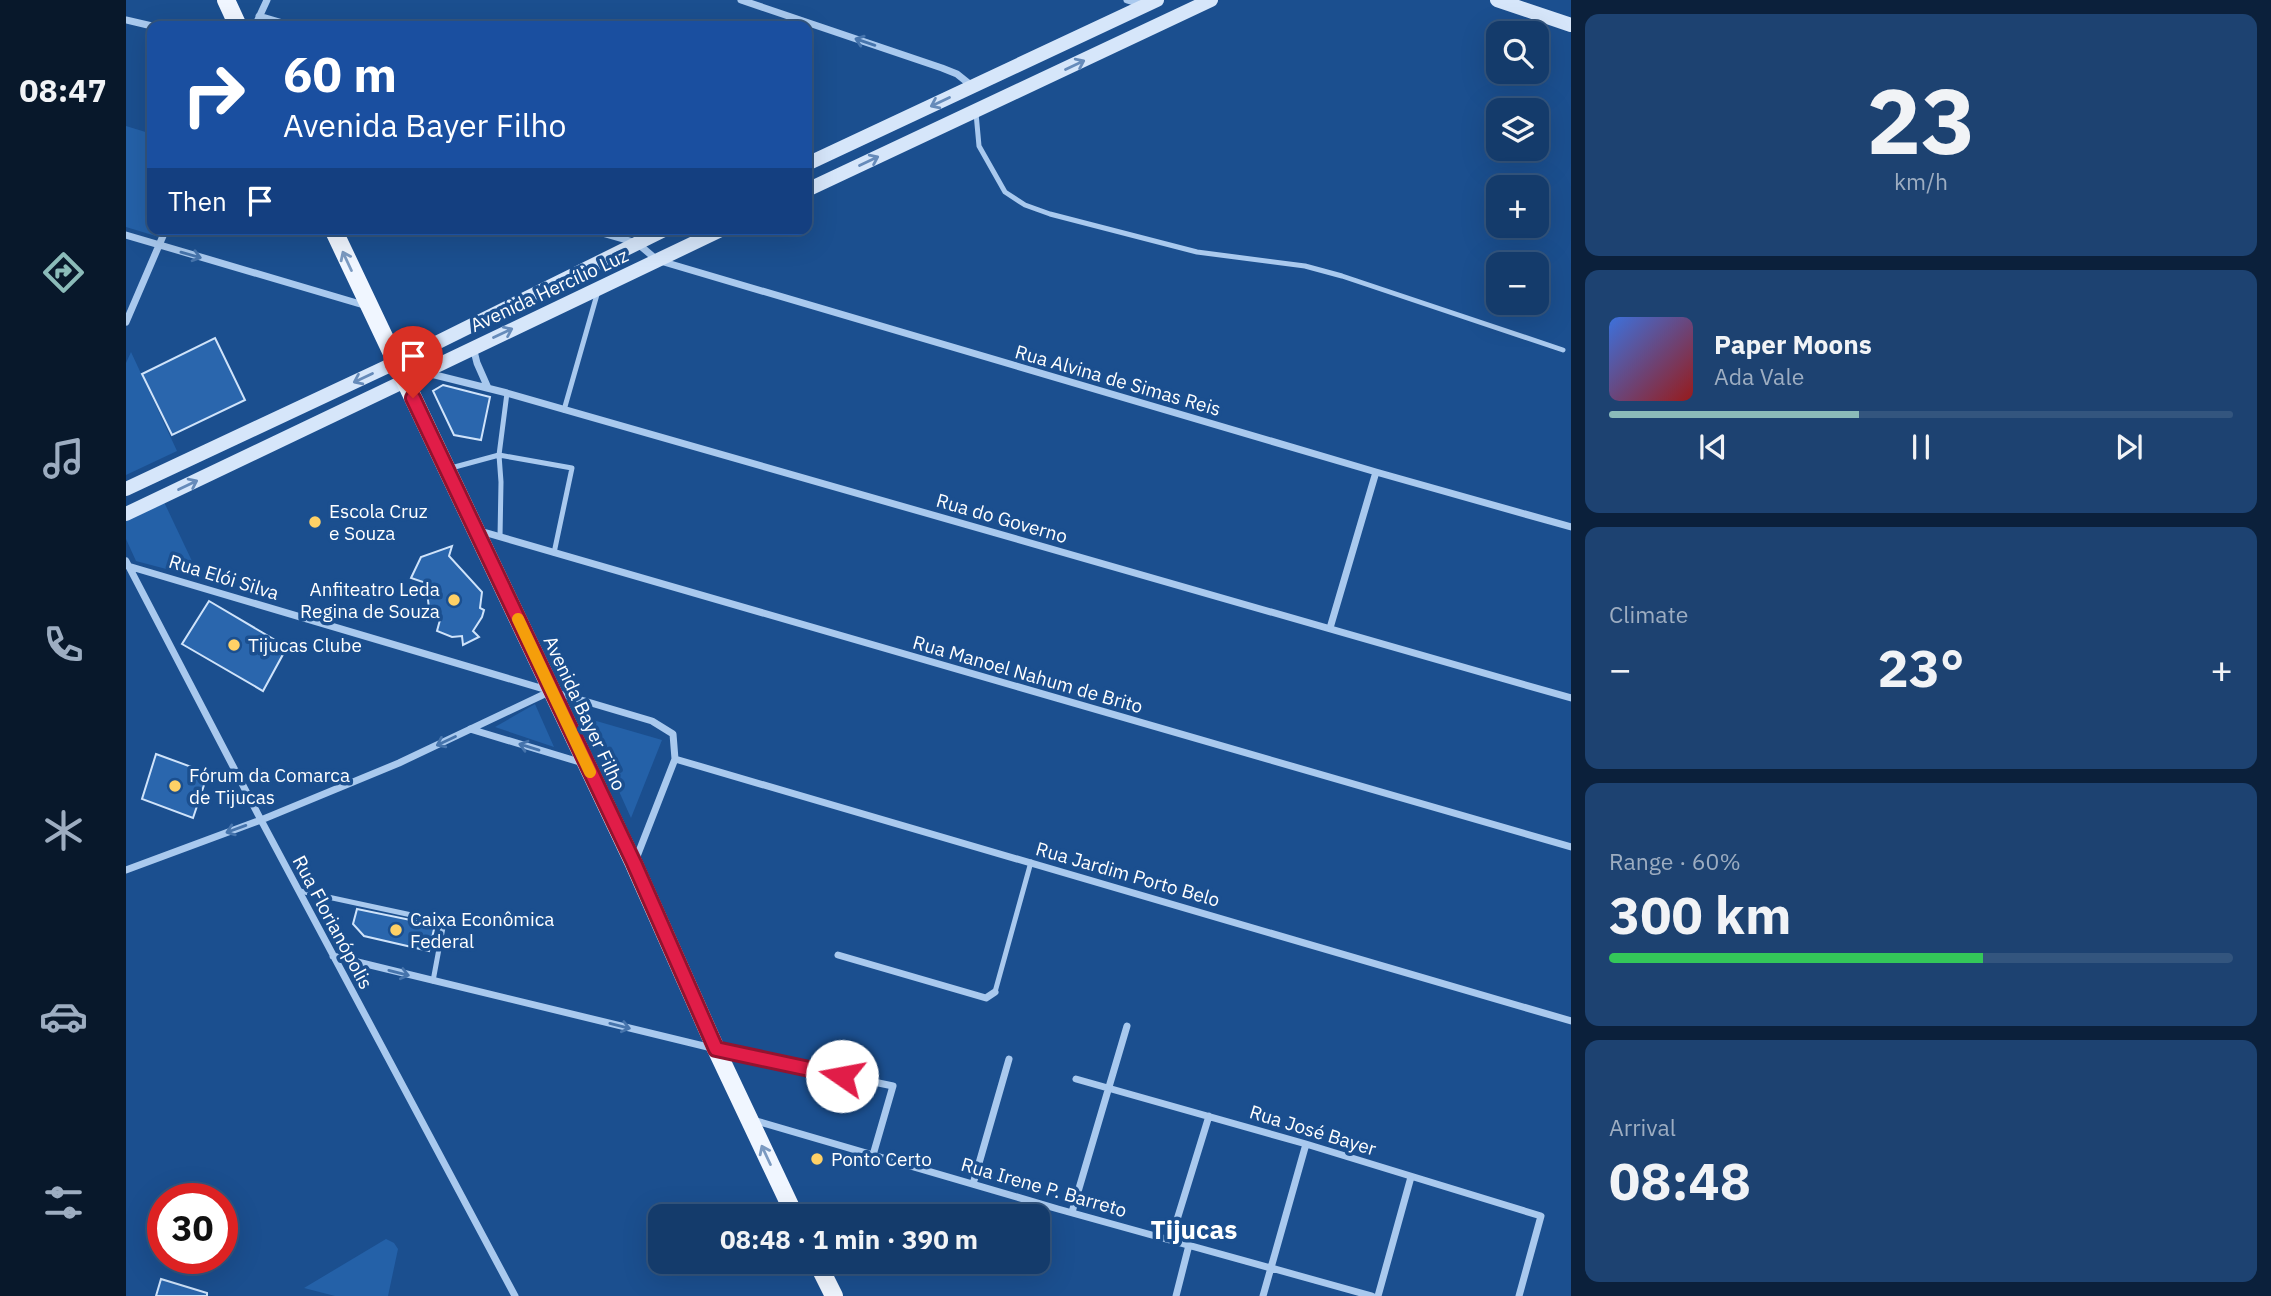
<!DOCTYPE html>
<meta charset="utf-8">
<style>
body{margin:0;font-family:"IBM Plex Sans",sans-serif;background:#1d4271;color:#f1f3f6;height:100vh;display:flex;flex-direction:column;font-size:26px;white-space:nowrap}
*{box-sizing:border-box;margin:0}
p{font-size:23px;color:#9dadc1}
.icon{flex:none;width:38px;height:38px;fill:none;stroke:currentColor;stroke-width:2;stroke-linecap:round;stroke-linejoin:round}
.map{position:relative;flex:1;overflow:hidden}
.drawer{display:flex;flex-direction:column;gap:14px;padding:14px;background:#0b203b;width:700px}
.drawer>*{flex:none}
.top-card{position:absolute;left:21px;top:21px;width:665px;height:214px;border-radius:14px;box-shadow:0 7px 28px #0002,0 0 0 2px #33557e;background:#1a4fa0;color:#fff;overflow:hidden}
.fabs{position:absolute;left:1360px;top:21px;display:grid;gap:14px}
.fabs a{display:grid;place-items:center;width:63px;height:63px;border-radius:14px;background:#143b6b;box-shadow:0 7px 28px #0002,0 0 0 2px #33557e;font-size:35px}
.speed{position:absolute;left:21px;top:1183px;display:flex;gap:14px;font-size:35px;font-weight:700;text-align:center}
.speed>*{display:grid;place-content:center;width:91px;height:91px;border-radius:50%;background:#143b6b;box-shadow:0 7px 28px #0002,0 0 0 2px #33557e;line-height:1}
.speed .limit{border:10px solid #d22;background:#fff;color:#111}
.pin{position:absolute;display:grid;place-items:center;width:60px;height:60px;color:#fff;margin:-72px -30px;border-radius:50% 50% 50% 0;rotate:-45deg;box-shadow:0 0 7px #0007}
.pin .icon{rotate:45deg}
.me{position:absolute;width:77px;margin:-38px;rotate:282deg;stroke-linejoin:round;filter:drop-shadow(0 0 5px #0008)}
.turn{display:flex;align-items:center;gap:24px;height:147px;padding:0 21px;font-size:32px}
.turn .icon{width:91px;height:91px;stroke-width:2.5}
.turn b{display:block;font-size:49px;line-height:60px}
.then{display:flex;align-items:center;height:66px;padding:0 21px;background:#0003;gap:14px;font-size:26px}
.big{font-size:52px;font-weight:800;line-height:1.1}
.drawer .card{flex:1;display:flex;flex-direction:column;justify-content:center;gap:10px;min-width:0;padding:0 24px;border-radius:14px;background:#1d4271}
.drawer .dial{align-items:center;gap:0}
.dial b{font-size:91px;line-height:1}
.song{display:flex;align-items:center;gap:21px}
.cover{width:84px;height:84px;border-radius:10px;background:linear-gradient(135deg,hsl(220 70% 55%),hsl(0 70% 35%))}
.played{height:7px;border-radius:4px;background:linear-gradient(90deg,#8bbbb9 40%,#33557e 40%)}
.keys{display:flex;justify-content:space-around;direction:ltr}
.heat{display:flex;justify-content:space-between;align-items:center;font-size:38px;direction:ltr}
.charge{height:10px;border-radius:5px;background:linear-gradient(90deg,#34c759 60%,#33557e 0)}
.trip{position:absolute;left:522px;top:1204px;width:402px;height:70px;border-radius:14px;background:#143b6b;box-shadow:0 7px 28px #0002,0 0 0 2px #33557e;font-weight:800;line-height:70px;text-align:center}
main{display:flex;flex:1;min-height:0}
.menu{display:flex;flex-direction:column;width:126px;justify-content:space-around;align-items:center;background:#08182b;color:#9dadc1}
.menu .icon{width:49px;height:49px}
.menu .current{color:#8bbbb9}
.menu b{font-size:32px;color:#f1f3f6}
.map>svg:first-child{display:block}
.green{fill:#2461a8}
.building{fill:#2a66ad;stroke:#cfe3fa;stroke-width:2}
.lines{fill:none;stroke-linecap:round;stroke-linejoin:round}
.lane{stroke:#a9c9ee;stroke-width:5}
.street{stroke:#a9c9ee;stroke-width:7}
.secondary{stroke:#d6e6fa;stroke-width:14}
.primary{stroke:#f0f6ff;stroke-width:18}
.oneway{stroke:#4674ac}
.oneway2{stroke:#668bba}
.oneway3{stroke:#7b9ac1}
.route-casing{stroke:#92132f;stroke-width:18}
.route{stroke:#e11d48;stroke-width:12}
.slow{stroke:#f59e0b;stroke-width:12}
.poi-dot{fill:#ffd166;stroke:#1b4f8f;stroke-width:2.5}
.labels{text-anchor:middle;stroke-width:7;stroke-linejoin:round;paint-order:stroke}
.street-label{font-size:19px;fill:#fff;stroke:#1b4f8f}
.poi-label{font-size:19px;fill:#fff;stroke:#1b4f8f;text-anchor:start}
.district-label{font-size:26px;font-weight:bold;fill:#fff;stroke:#1b4f8f}
</style>
<main>
<nav class="menu">
<b>08:47</b>
<svg class="icon current" aria-label="directions" viewBox="0 0 24 24"><path d="M12 3l9 9-9 9-9-9zM9 14v-3h6M13 9l2 2-2 2"/></svg>
<svg class="icon" aria-label="music" viewBox="0 0 24 24"><path d="M9 18V5l10-2v13"/><circle cx="6" cy="18" r="3"/><circle cx="16" cy="16" r="3"/></svg>
<svg class="icon" aria-label="phone" viewBox="0 0 24 24"><path d="M5 4h4l2 5-3 2q2 4 5 5l2-3 5 2v4C11 20 4 13 5 4z"/></svg>
<svg class="icon" aria-label="climate" viewBox="0 0 24 24"><path d="M12 3v18M4 7l16 10M4 17L20 7"/></svg>
<svg class="icon" aria-label="car" viewBox="0 0 24 24"><path d="M5 17H2v-5l4-1 3-4h7l3 4 3 1v5h-3M9 17h6M6 11h13"/><circle cx="7" cy="17" r="2"/><circle cx="17" cy="17" r="2"/></svg>
<svg class="icon" aria-label="filters" viewBox="0 0 24 24"><path d="M4 7h16M4 17h16"/><circle cx="9" cy="7" r="2"/><circle cx="15" cy="17" r="2"/></svg>
</nav>
<div class="map">
<svg width="1445" height="1296" viewBox="0 0 1445 1296">
<rect width="100%" height="100%" fill="#1b4f8f"/>
<path class="green" d="M 0,126 L 26,134 L 26,229 L 36,229 L 33,237 L 0,227 Z
M 5,352 L 51,451 L 0,475 L 0,363 Z
M 38,502 L 74,578 L 10,561 L 0,539 L 0,521 Z
M 409,704 L 428,747 L 369,727 Z
M 460,718 L 536,740 L 505,818 Z
M 260,1239 L 268,1243 L 272,1249 L 262,1296 L 209,1296 L 178,1288 Z"/>
<path class="building" d="M 89,338 L 119,400 L 46,435 L 16,374 Z
M 317,385 L 364,397 L 355,440 L 328,435 L 307,391 Z
M 326,546 L 323,556 L 356,592 L 354,608 L 358,610 L 356,617 L 347,631 L 353,637 L 337,645 L 336,636 L 326,637 L 311,631 L 314,620 L 304,617 L 300,583 L 285,578 L 295,557 Z
M 83,601 L 161,647 L 137,691 L 56,644 Z
M 30,754 L 82,773 L 67,818 L 16,799 Z
M 231,909 L 309,925 L 303,951 L 238,936 L 227,924 Z
M 35,1279 L 81,1293 L 81,1296 L 30,1296 Z"/>
<g class="lines">
<path class="lane" d="M 850,113 L 853,146 L 879,192 L 899,205 L 924,214 L 1071,252 L 1179,266 L 1216,276 L 1437,350
M 438,410 L 472,291
M 325,468 L 373,455 L 381,393
M 374,537 L 375,482 L 373,455 L 446,468 L 428,553
M 174,891 L 318,922 L 307,981
M 869,992 L 905,862"/>
<path class="street" d="M 615,0 L 816,68 L 831,74 L 846,86
M 1001,0 L 1018,5
M 133,16 L 167,26
M 0,20 L 26,26
M 129,26 L 141,0
M 462,229 L 511,243 L 531,260 L 1250,472 L 1445,527
M 0,235 L 241,306
M 0,322 L 40,229
M 347,347 L 351,363 L 362,388
M 301,373 L 381,393 L 1445,698
M 354,531 L 1445,847
M 0,561 L 135,820 L 389,1296
M 2,566 L 526,721 L 547,734 L 549,759 L 510,859
M 1204,628 L 1250,472
M 344,729 L 457,763
M 549,759 L 1445,1021
M 0,870 L 135,820 L 273,763 L 425,691
M 712,955 L 860,998 L 869,992
M 207,956 L 590,1049 L 767,1086 L 747,1155
M 950,1079 L 1180,1144 L 1415,1216 L 1393,1296
M 627,1120 L 932,1209 L 1246,1296
M 847,1184 L 883,1059
M 946,1212 L 1001,1026
M 1045,1239 L 1083,1116
M 1050,1296 L 1063,1245
M 1137,1296 L 1180,1144
M 1252,1296 L 1285,1177"/>
<path class="secondary" d="M 1371,0 L 1445,25
M 681,164 L 1031,0
M 681,190 L 1085,0
M 0,489 L 288,354 L 540,229
M 0,514 L 597,229"/>
<path class="primary" d="M 100,0 L 112,26
M 207,229 L 508,864 L 590,1049 L 669,1216
M 691,1262 L 708,1296"/>
</g>
<defs><path id="oneway-shaft" d="M-6 0H5M1.5-3L5.5 0L1.5 3" fill="none" stroke-width="1.6" stroke-linecap="round" stroke-linejoin="round" transform="scale(1.75)"/></defs>
<g class="oneway">
<use href="#oneway-shaft" transform="translate(739 42) rotate(-161)"/>
<use href="#oneway-shaft" transform="translate(65 255) rotate(16)"/>
<use href="#oneway-shaft" transform="translate(320 741) rotate(155)"/>
<use href="#oneway-shaft" transform="translate(403 747) rotate(-163)"/>
<use href="#oneway-shaft" transform="translate(110 829) rotate(160)"/>
<use href="#oneway-shaft" transform="translate(273 973) rotate(14)"/>
<use href="#oneway-shaft" transform="translate(494 1026) rotate(14)"/>
</g>
<g class="oneway2">
<use href="#oneway-shaft" transform="translate(949 65) rotate(-25)"/>
<use href="#oneway-shaft" transform="translate(814 102) rotate(155)"/>
<use href="#oneway-shaft" transform="translate(743 161) rotate(-25)"/>
<use href="#oneway-shaft" transform="translate(377 333) rotate(-25)"/>
<use href="#oneway-shaft" transform="translate(237 378) rotate(155)"/>
<use href="#oneway-shaft" transform="translate(62 485) rotate(-26)"/>
</g>
<g class="oneway3">
<use href="#oneway-shaft" transform="translate(221 261) rotate(-115)"/>
<use href="#oneway-shaft" transform="translate(640 1155) rotate(-115)"/>
</g>
<g class="lines">
<defs>
<path id="route" d="M 287,398 L 508,863 L 590,1049 L 716,1076"/>
</defs>
<use href="#route" class="route-casing"/>
<use href="#route" class="route"/>
<path class="slow" d="M 392,619 L 464,772"/>
</g>
<g class="poi-dot">
<circle cx="189" cy="522" r="7"/>
<circle cx="328" cy="600" r="7"/>
<circle cx="108" cy="645" r="7"/>
<circle cx="49" cy="786" r="7"/>
<circle cx="270" cy="930" r="7"/>
<circle cx="691" cy="1159" r="7"/>
</g>
<g class="labels">
<g class="street-label">
<text transform="translate(423 290) rotate(-25)" y="7">Avenida Hercílio Luz</text>
<text transform="translate(992 380) rotate(16)" y="7">Rua Alvina de Simas Reis</text>
<text transform="translate(876 518) rotate(16)" y="7">Rua do Governo</text>
<text transform="translate(98 577) rotate(17)" y="7">Rua Elói Silva</text>
<text transform="translate(902 674) rotate(16)" y="7">Rua Manoel Nahum de Brito</text>
<text transform="translate(459 713) rotate(65)" y="7">Avenida Bayer Filho</text>
<text transform="translate(1002 874) rotate(16)" y="7">Rua Jardim Porto Belo</text>
<text transform="translate(207 922) rotate(62)" y="7">Rua Florianópolis</text>
<text transform="translate(1187 1130) rotate(17)" y="7">Rua José Bayer</text>
<text transform="translate(918 1187) rotate(16)" y="7">Rua Irene P. Barreto</text>
</g>
<g class="poi-label">
<text x="203" y="518">Escola Cruz<tspan x="203" dy="22">e Souza</tspan></text>
<text x="314" y="596" text-anchor="end">Anfiteatro Leda<tspan x="314" dy="22">Regina de Souza</tspan></text>
<text x="122" y="652">Tijucas Clube</text>
<text x="63" y="782">Fórum da Comarca<tspan x="63" dy="22">de Tijucas</tspan></text>
<text x="284" y="926">Caixa Econômica<tspan x="284" dy="22">Federal</tspan></text>
<text x="705" y="1166">Ponto Certo</text>
</g>
<g class="district-label">
<text x="1068" y="1239">Tijucas</text>
</g>
</g>
</svg>
<div class="fabs">
<a><svg class="icon" aria-label="search" viewBox="0 0 24 24"><circle cx="10" cy="10" r="6"/><path d="M15 15l6 6"/></svg></a>
<a><svg class="icon" aria-label="layers" viewBox="0 0 24 24"><path d="M12 4l9 5-9 5-9-5zM3 14l9 5 9-5"/></svg></a>
<a>+</a>
<a>−</a>
</div>
<div class="speed"><div class="limit">30</div></div>
<div class="pin" style="left:287px;top:398px;background:#d93025"><svg class="icon" aria-label="arrive" viewBox="0 0 24 24"><path d="M6 21V4h12l-3 4 3 4H6"/></svg></div>
<svg class="me" style="left:716px;top:1076px" viewBox="-20 -20 40 40"><circle r="19" fill="#fff"/><path d="M0-13L10 11 0 6-10 11z" fill="#e11d48"/></svg>
<div class="trip">08:48 · 1 min · 390 m</div>
<div class="top-card">
<div class="turn"><svg class="icon" aria-label="right" viewBox="0 0 24 24"><path d="M7 20v-9h11M14 6l5 5-5 5"/></svg><div><b>60 m</b>Avenida Bayer Filho</div></div>
<div class="then">Then<svg class="icon" aria-label="arrive" viewBox="0 0 24 24"><path d="M6 21V4h12l-3 4 3 4H6"/></svg></div>
</div>
</div>
<section class="drawer">
<div class="card dial"><b>23</b><p>km/h</p></div>
<div class="card">
<div class="song"><i class="cover"></i><div><b>Paper Moons</b><p>Ada Vale</p></div></div>
<div class="played"></div>
<div class="keys"><svg class="icon" aria-label="previous" viewBox="0 0 24 24"><path d="M18 5L8 12l10 7zM5 5v14"/></svg><svg class="icon" aria-label="pause" viewBox="0 0 24 24"><path d="M8 5v14M16 5v14"/></svg><svg class="icon" aria-label="next" viewBox="0 0 24 24"><path d="M6 5l10 7-10 7zM19 5v14"/></svg></div>
</div>
<div class="card"><p>Climate</p>
<div class="heat"><a>−</a><b class="big">23°</b><a>+</a></div>
</div>
<div class="card"><p>Range · 60%</p><b class="big">300 km</b><div class="charge"></div></div>
<div class="card"><p>Arrival</p><b class="big">08:48</b></div>
</section>
</main>
